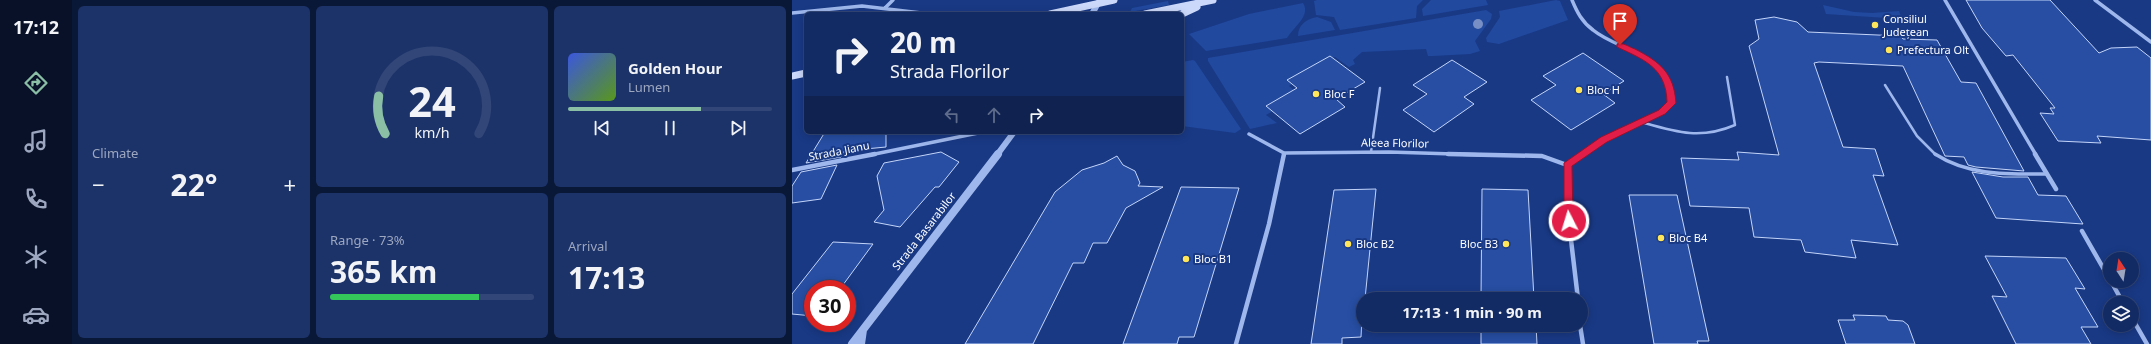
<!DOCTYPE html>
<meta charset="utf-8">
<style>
body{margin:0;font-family:"Noto Sans",sans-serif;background:#1c336a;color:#f1f3f6;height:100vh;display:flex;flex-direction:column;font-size:15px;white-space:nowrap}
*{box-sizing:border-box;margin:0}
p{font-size:13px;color:#9da7bf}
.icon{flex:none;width:22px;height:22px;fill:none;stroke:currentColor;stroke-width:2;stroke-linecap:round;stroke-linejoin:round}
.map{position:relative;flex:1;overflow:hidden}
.panel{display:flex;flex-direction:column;gap:6px;padding:6px;background:#0a1837;width:720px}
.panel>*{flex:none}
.guide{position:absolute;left:12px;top:12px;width:380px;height:122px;border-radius:6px;box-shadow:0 2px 10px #0003,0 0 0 1px #324778;background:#132b64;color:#f1f3f6;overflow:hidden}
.needle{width:26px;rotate:348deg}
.controls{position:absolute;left:1311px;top:252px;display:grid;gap:8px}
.controls a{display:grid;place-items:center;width:36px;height:36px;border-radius:50%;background:#132b64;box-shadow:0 2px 10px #0003,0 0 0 1px #324778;font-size:20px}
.speed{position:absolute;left:12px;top:280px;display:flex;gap:8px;font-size:20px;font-weight:700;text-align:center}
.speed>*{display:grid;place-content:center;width:52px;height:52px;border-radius:50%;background:#132b64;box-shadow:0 2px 10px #0003,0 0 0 1px #324778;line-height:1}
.speed .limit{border:6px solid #d22;background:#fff;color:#111}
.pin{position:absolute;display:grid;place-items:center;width:34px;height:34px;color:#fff;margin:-41px -17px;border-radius:50% 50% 50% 0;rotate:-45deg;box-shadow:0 0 4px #0007}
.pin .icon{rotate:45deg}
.me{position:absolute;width:44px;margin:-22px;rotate:355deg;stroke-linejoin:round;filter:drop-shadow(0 0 3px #0008)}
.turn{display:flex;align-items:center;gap:14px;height:84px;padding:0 20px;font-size:18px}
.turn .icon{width:52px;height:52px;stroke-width:2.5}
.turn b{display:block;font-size:28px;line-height:34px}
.lanes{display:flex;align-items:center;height:38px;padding:0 20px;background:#0003;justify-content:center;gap:20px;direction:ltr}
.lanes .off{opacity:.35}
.big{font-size:30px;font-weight:700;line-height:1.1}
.panel .tile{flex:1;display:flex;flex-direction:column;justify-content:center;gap:6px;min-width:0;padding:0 14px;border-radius:6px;background:#1c336a}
.panel .dial{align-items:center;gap:0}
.dial svg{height:104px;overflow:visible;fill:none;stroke:#324778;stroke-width:7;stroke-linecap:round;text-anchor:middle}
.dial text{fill:#f1f3f6;stroke:none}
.song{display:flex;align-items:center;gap:12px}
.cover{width:48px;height:48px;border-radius:6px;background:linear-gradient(135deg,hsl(230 70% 55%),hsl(90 70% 35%))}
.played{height:4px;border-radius:2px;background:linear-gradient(90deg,#8abfa5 65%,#324778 65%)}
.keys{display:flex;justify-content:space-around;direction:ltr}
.heat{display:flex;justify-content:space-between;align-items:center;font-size:22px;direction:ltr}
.charge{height:6px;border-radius:3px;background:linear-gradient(90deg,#34c759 73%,#324778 0)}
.panel .tiles{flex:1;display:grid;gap:6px;grid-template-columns:repeat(3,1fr)}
.tile:first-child{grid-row:span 2}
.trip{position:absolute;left:564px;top:292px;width:232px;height:40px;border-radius:20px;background:#132b64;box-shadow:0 2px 10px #0003,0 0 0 1px #324778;font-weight:700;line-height:40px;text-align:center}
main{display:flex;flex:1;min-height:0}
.tabs{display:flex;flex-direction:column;width:72px;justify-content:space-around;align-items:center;background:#081128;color:#9da7bf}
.tabs .icon{width:28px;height:28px}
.tabs .selected{color:#8abfa5}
.tabs b{font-size:18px;color:#f1f3f6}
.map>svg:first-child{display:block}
.green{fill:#21499e}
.building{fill:#274ea3;stroke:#c4d5f9}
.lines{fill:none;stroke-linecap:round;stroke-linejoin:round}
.service-far1{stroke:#9eb7ec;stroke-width:2.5}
.service{stroke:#9eb7ec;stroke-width:3.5}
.minor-far1{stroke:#9eb7ec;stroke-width:3.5}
.minor{stroke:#9eb7ec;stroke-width:4.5}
.tertiary-far1{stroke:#9eb7ec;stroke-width:6}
.tertiary{stroke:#9eb7ec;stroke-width:8}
.secondary{stroke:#cbd8f9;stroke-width:7}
.tree{fill:#778fc5}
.route{fill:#e11d48;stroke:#92132f}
.poi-dot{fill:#ffe65a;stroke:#193985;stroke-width:1.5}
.labels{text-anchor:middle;stroke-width:4;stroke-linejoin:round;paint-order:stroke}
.poi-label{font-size:11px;fill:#fff;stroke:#193985;text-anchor:start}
.street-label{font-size:11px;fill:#fff;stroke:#193985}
</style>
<main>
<nav class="tabs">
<b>17:12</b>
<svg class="icon selected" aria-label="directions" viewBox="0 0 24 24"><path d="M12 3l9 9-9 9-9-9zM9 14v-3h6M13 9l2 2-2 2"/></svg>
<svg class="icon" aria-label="music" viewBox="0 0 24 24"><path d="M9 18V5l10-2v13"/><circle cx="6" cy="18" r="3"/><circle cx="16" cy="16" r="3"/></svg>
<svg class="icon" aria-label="phone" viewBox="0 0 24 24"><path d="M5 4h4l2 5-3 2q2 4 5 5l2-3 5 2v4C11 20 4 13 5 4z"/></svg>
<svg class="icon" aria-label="climate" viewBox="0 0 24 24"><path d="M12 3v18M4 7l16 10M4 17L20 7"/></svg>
<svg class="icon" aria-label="car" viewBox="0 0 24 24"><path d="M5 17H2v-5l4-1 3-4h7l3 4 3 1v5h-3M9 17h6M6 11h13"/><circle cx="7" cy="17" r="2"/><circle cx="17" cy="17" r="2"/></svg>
</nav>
<section class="panel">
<div class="tiles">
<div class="tile"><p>Climate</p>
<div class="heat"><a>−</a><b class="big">22°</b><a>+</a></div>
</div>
<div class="tile dial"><svg viewBox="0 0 100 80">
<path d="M14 69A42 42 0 1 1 86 69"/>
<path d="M14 69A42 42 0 0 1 9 40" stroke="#8abfa5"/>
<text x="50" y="56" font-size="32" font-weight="700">24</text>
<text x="50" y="72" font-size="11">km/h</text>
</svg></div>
<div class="tile">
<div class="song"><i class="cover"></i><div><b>Golden Hour</b><p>Lumen</p></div></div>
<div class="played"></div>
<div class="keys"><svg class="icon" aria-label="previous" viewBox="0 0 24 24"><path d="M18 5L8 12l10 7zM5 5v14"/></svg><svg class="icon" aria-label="pause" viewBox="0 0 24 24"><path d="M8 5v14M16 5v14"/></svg><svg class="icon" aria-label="next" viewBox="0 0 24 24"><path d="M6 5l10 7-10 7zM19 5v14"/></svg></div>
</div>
<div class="tile"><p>Range · 73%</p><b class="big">365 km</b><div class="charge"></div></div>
<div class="tile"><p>Arrival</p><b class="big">17:13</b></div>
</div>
</section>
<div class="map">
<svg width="1359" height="344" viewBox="0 0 1359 344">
<rect width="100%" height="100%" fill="#193985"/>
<path class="green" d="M 525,0 L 631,0 L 625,6 L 624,18 L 548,30 L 542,17 L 524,15 L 522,1 Z
M 639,0 L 694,0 L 696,5 L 631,16 L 630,9 Z
M 764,0 L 768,1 L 776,20 L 707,44 L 695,42 L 694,38 L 708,17 L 707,11 Z
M 376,1 L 377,5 L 338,12 L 340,8 Z
M 511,3 C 519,16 502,26 495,38 L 414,51 L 397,34 L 457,14 Z
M 1031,5 L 1062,12 L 1080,13 L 1107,11 L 1110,19 L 1034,14 Z
M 694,10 L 700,14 L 699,19 L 683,41 L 688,51 L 678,54 L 641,56 L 636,56 L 634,49 L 570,52 L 561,60 L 563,64 L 557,67 L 543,57 L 497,86 L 508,95 L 474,115 L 485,123 L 458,129 L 416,61 L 416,58 Z
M 525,17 L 539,22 L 543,30 L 506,36 C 506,25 514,19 525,17 Z
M 401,60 L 403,61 L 449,129 L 443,133 L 390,126 L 390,62 Z"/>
<path class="building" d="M 1174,0 L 1258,0 L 1307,53 L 1319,48 L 1345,47 L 1359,58 L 1359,140 L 1305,136 L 1309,143 L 1266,141 L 1248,113 L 1262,114 L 1258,108 L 1263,108 L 1221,55 L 1214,56 L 1190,28 Z
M 982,17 L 1005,22 L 1016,32 L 1109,36 L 1111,39 L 1145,40 L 1169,82 L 1184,83 L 1232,171 L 1184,167 L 1176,165 L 1172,157 L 1153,156 L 1111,66 L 1027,62 L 1022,63 L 1051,147 L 1083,149 L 1092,176 L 1081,175 L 1106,245 L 1059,240 L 1064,258 L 1013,252 L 1009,240 L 962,237 L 957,208 L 898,206 L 889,158 L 947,160 L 945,152 L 987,155 L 957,46 L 967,39 L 963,20 Z
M 791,53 L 832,81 L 811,94 L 823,103 L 779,130 L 739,100 L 764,85 L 751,76 Z
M 538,56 L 573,82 L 544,99 L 553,107 L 508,134 L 474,106 L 505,88 L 495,80 Z
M 660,60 L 695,82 L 672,97 L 682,104 L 642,132 L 611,110 L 635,94 L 621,85 Z
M 33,132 L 94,132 L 94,147 L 52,151 L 49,157 L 14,163 Z
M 149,152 L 167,162 L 147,187 L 143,187 L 108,227 L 82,222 L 92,210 L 85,176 L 92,163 Z
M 325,156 L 331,165 L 343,171 L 348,183 L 346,186 L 371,187 L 334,208 L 315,243 L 301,243 L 292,263 L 281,263 L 241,344 L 173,344 L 263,192 L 290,170 L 312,163 Z
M 45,165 L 29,199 L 0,203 L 0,186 L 9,172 Z
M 1180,172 L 1211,177 L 1236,177 L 1246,195 L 1274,196 L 1291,224 L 1204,218 Z
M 389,187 L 447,188 L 402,337 L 387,337 L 385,344 L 331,344 Z
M 584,189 L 573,299 L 571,299 L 569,337 L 550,338 L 550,344 L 519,344 L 542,190 Z
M 690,189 L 736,190 L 742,299 L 689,299 Z
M 837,195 L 885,195 L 917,341 L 905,341 L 906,344 L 862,344 Z
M 41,242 L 81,244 L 48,289 L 21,289 L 21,316 L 0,314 L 0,294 Z
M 1193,256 L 1274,258 L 1293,289 L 1283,288 L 1306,327 L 1289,327 L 1299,344 L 1224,344 L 1200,296 L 1215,297 Z
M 1061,315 L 1094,316 L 1096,320 L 1111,321 L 1116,325 L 1123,344 L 1054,344 L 1046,320 L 1063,320 Z
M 689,325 L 744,325 L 745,344 L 689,344 Z"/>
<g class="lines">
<path class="service-far1" d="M 1093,85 L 1125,136 L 1144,155
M 849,122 C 884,132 908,140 943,125 L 935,77
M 579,152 L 588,88"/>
<path class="service" d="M 1143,154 C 1177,176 1216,174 1255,174"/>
<path class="minor-far1" d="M 780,0 C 785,12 790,22 801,30 C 824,49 863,51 875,82 C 878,88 879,96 880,103 L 870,112 L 812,139 L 790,155
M 1153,0 L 1244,155
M 1303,0 L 1359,42
M 93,8 L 101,0
M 0,13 L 70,6 L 138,14
M 457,134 L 492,153
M 492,153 L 597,152 L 694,155
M 78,155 L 191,132
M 492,155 L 492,153"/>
<path class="minor" d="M 656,154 L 750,156 L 775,165
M 1243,154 L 1264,189
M 775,165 L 791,154
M 775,165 L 775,206 L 786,299
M 0,170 L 83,154
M 1290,231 L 1318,280
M 1319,281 L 1331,303
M 1340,318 L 1355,344
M 788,325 L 791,344
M 444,344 L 477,224 L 492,154"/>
<path class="tertiary-far1" d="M 300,14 L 306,3
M 205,155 L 222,132"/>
<path class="tertiary" d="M 60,344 L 206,154
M 69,344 L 71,330"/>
<path class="secondary" d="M 258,14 L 322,0
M 353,14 L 421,0
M 390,14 L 405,7
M 0,76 L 14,73"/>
</g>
<circle class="tree" cx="686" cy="24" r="5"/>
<path class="route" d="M 825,44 C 831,42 837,47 843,49 C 868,62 882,73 884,103 L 873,114 L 815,142 L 780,166 L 781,221 L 777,225 L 772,221 L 772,163 L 809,137 L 867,110 L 875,102 C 874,68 853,60 825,47 Z"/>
<g class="poi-dot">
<circle cx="1083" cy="25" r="4"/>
<circle cx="1097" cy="50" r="4"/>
<circle cx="787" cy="90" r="4"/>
<circle cx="524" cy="94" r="4"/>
<circle cx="869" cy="238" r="4"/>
<circle cx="556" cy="244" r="4"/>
<circle cx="714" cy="244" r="4"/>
<circle cx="394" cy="259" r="4"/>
</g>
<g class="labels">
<g class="poi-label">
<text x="1091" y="23">Consiliul<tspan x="1091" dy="13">Județean</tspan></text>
<text x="1105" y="54">Prefectura Olt</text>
<text x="795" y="94">Bloc H</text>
<text x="532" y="98">Bloc F</text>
<text x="877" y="242">Bloc B4</text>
<text x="564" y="248">Bloc B2</text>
<text x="706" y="248" text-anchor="end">Bloc B3</text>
<text x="402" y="263">Bloc B1</text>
</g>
<g class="street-label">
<text transform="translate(603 143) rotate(1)" y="4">Aleea Florilor</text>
<text transform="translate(47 151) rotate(-11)" y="4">Strada Jianu</text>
<text transform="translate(132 231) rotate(-52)" y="4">Strada Basarabilor</text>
</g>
</g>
</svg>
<div class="controls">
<a><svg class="needle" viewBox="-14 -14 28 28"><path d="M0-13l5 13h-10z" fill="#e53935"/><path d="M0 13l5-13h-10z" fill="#9da7bf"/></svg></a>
<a><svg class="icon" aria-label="layers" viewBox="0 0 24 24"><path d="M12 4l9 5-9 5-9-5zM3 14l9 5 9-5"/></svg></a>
</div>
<div class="speed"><div class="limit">30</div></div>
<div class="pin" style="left:828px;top:45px;background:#d93025"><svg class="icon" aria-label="arrive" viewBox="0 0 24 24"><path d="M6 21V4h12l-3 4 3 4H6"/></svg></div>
<svg class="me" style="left:777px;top:221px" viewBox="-20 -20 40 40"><circle r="17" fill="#e11d48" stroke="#fff" stroke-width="3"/><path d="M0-11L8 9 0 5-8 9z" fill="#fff"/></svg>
<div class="trip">17:13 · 1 min · 90 m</div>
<div class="guide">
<div class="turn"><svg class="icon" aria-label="right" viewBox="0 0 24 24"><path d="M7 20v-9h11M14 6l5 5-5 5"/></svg><div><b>20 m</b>Strada Florilor</div></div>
<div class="lanes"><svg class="icon off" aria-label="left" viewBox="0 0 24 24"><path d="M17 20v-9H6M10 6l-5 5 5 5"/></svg><svg class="icon off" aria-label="ahead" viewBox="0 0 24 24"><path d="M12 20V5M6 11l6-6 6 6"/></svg><svg class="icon" aria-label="right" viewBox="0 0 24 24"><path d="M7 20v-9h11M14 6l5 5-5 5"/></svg></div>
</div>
</div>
</main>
